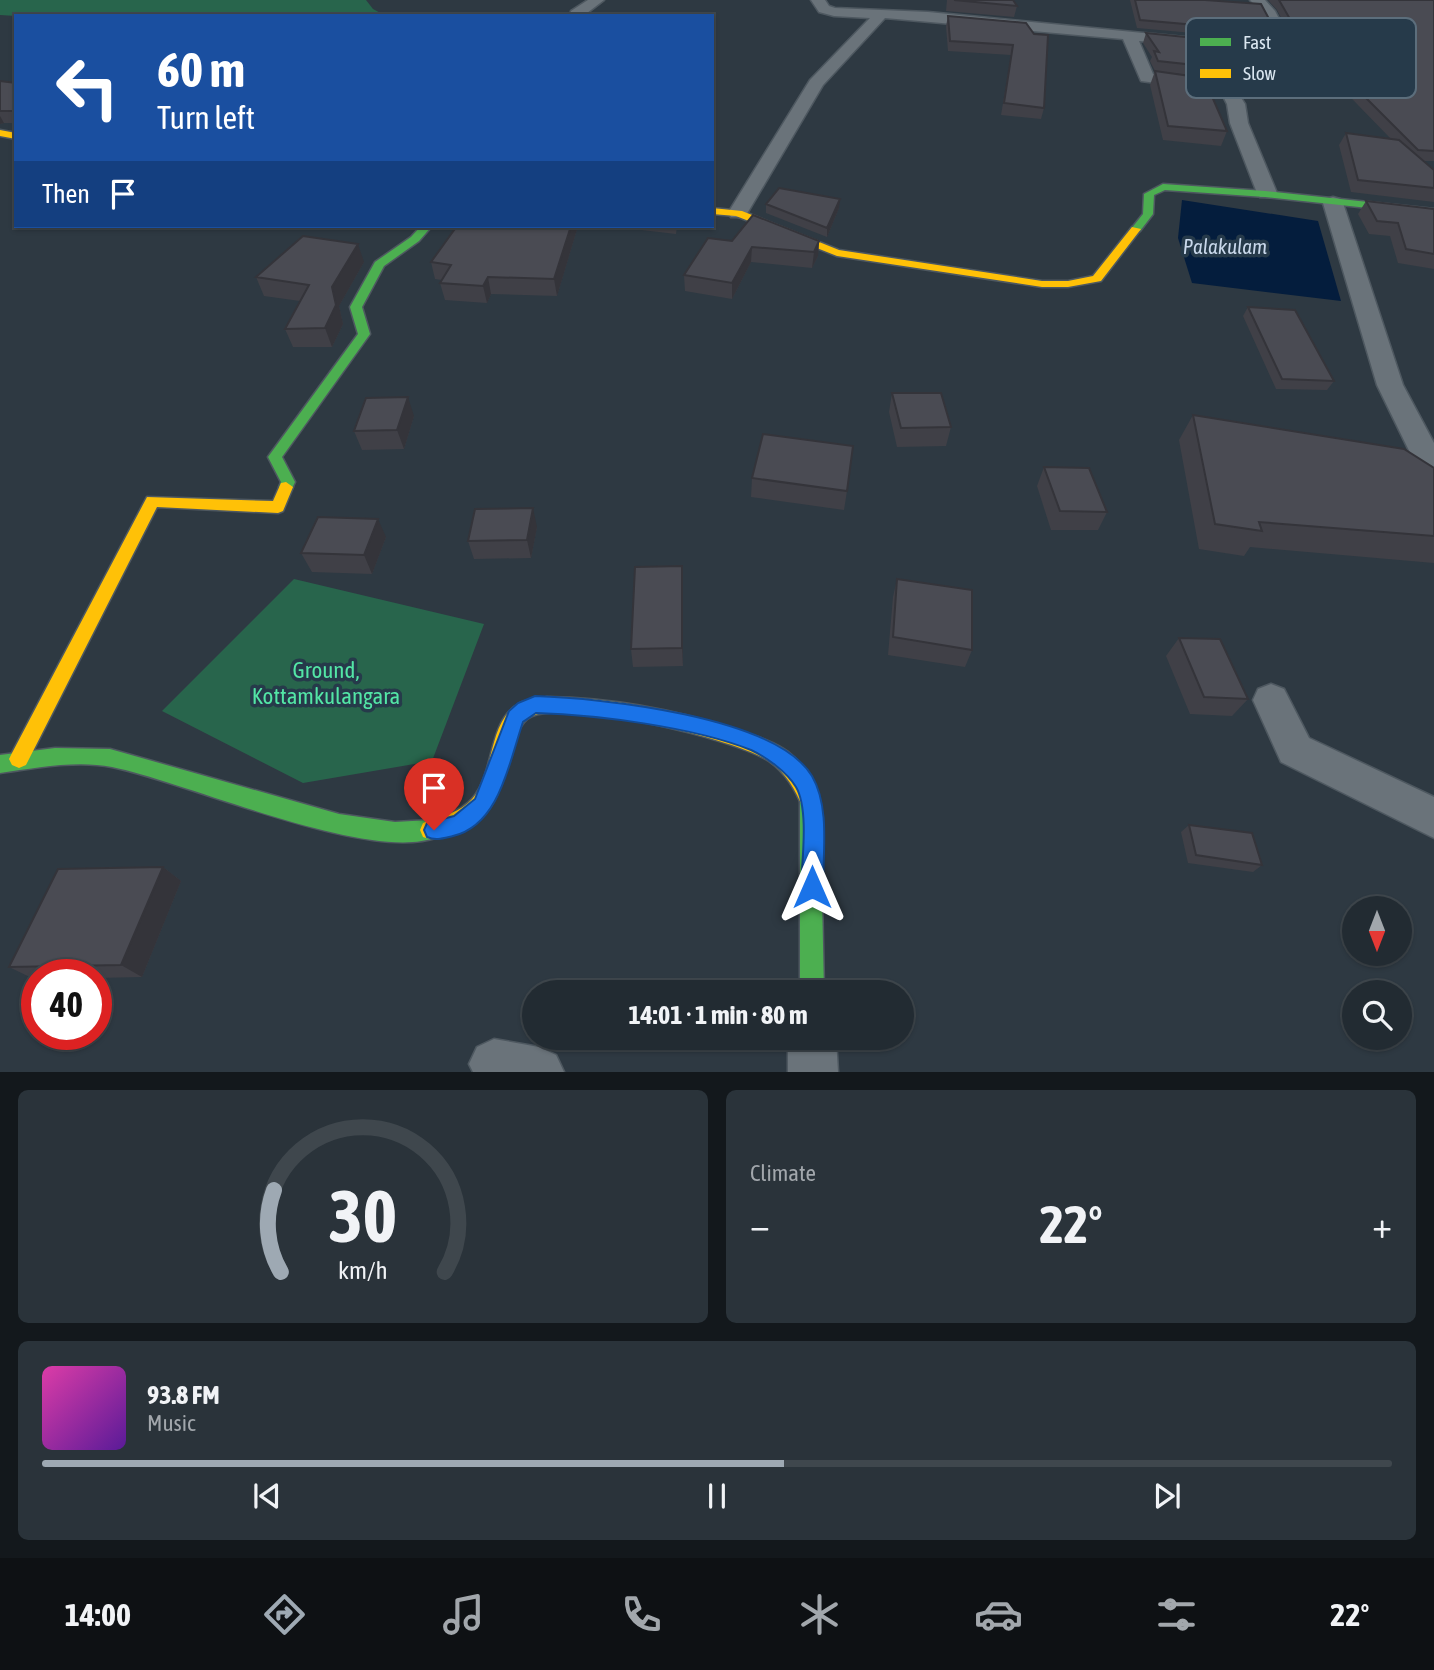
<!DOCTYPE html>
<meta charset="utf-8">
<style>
body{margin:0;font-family:"Asap Condensed",sans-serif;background:#2a333a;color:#f1f3f6;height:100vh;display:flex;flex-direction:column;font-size:26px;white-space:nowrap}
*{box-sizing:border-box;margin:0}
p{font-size:23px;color:#a2a7ac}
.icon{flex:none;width:38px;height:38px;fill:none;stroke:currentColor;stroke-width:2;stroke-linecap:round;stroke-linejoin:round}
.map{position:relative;height:1072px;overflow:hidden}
.sheet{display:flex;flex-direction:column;gap:18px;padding:18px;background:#13181c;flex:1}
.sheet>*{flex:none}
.banner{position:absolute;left:14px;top:14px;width:700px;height:214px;border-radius:0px;box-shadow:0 2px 5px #0004,0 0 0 2px #3f474d;background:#1a4fa0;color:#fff;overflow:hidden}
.needle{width:46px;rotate:180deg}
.tools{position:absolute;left:1342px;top:896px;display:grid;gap:14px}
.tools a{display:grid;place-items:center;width:70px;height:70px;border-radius:50%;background:#222b32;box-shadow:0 2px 5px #0004,0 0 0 2px #3f474d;font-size:35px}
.speed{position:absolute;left:21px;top:959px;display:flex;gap:14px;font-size:35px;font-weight:700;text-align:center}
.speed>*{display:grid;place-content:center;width:91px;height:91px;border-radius:50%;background:#222b32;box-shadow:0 2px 5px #0004,0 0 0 2px #3f474d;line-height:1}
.speed .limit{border:10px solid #d22;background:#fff;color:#111}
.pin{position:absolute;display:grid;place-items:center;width:60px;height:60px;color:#fff;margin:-72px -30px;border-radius:50% 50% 50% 0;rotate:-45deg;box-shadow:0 0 7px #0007}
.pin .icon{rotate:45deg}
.me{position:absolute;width:77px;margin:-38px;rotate:0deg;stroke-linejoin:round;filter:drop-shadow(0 0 5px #0008)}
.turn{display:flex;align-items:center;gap:24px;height:147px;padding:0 28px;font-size:32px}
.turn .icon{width:91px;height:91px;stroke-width:2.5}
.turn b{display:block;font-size:49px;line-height:60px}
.then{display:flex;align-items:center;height:66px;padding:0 28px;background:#0003;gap:14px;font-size:26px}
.big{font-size:52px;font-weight:700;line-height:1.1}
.sheet .tile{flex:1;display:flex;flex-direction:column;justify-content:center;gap:10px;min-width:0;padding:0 24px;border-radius:10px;background:#2a333a}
.sheet .dial{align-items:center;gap:0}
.dial svg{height:182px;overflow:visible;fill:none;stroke:#3f474d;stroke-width:7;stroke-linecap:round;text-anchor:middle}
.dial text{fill:#f1f3f6;stroke:none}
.song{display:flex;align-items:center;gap:21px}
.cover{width:84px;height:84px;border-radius:10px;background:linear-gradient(135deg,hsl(320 70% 55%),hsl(270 70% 35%))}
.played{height:7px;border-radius:4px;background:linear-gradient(90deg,#9ea9b3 55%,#3f474d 55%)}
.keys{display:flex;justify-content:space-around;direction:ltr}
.heat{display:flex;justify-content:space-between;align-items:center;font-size:38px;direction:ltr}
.sheet .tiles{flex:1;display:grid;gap:18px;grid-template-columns:1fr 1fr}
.tile:last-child{grid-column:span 2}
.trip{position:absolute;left:522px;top:980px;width:392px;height:70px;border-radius:35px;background:#222b32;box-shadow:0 2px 5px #0004,0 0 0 2px #3f474d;font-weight:700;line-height:70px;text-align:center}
.tab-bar{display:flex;height:112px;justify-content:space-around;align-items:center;background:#0e1114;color:#a2a7ac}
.tab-bar .icon{width:49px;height:49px}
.tab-bar .on{color:#9ea9b3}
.tab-bar b{font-size:32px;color:#f1f3f6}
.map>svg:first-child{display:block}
.green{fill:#28654c}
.water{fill:#041d3d}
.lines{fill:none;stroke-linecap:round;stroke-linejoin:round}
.street-casing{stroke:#4e5860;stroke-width:3}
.fast-casing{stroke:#4e5860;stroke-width:3}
.slow-casing{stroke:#4e5860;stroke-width:3}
.street{fill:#6a737a;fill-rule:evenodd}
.fast{fill:#4caf50;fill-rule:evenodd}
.slow{fill:#ffc107;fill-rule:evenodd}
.wall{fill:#404047}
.shaded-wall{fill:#34343a}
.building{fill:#4a4b53;stroke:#34343a;stroke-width:2}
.route{fill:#1a73e8;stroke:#114b97;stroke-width:2}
.labels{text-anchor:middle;stroke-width:7;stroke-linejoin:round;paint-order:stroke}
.far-water-label{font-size:21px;font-style:italic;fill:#c9d8eb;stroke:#263a4a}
.park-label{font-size:23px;fill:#53e6a6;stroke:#263a4a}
.key{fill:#263a4a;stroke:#5c6e7c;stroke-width:2}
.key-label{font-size:19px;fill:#dae6f0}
</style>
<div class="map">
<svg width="1434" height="1072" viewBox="0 0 1434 1072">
<rect width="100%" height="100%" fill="#2e3942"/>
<path class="green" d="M 0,0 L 366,0 L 373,9 L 386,16 L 16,16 L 0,15 Z
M 294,579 L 484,624 L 432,761 L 303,783 L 162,711 Z"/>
<path class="water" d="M 1182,200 L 1318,221 L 1341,301 L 1192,283 L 1178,238 Z"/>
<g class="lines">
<defs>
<path id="street" d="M 588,0 L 604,0 L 587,13 L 591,16 L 570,16 L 571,11 Z
M 811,0 L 825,0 L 829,6 L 835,8 L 928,12 L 1194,38 L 1196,41 L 1194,44 L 1189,45 L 1139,41 L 1153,74 L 1205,79 L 1234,87 L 1245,104 L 1248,123 L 1277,193 L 1274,197 L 1260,197 L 1257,193 L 1230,123 L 1227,104 L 1222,94 L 1203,89 L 1141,81 L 1123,39 L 885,18 L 823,85 L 745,217 L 731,217 L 728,213 L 810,80 L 870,18 L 834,16 L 819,12 Z
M 1250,0 L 1265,0 L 1275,11 L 1292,44 C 1279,55 1254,53 1239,49 L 1236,46 L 1239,43 L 1275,42 L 1262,13 Z
M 1333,197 L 1340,199 L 1343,203 L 1403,385 L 1434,443 L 1434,481 L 1424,478 L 1419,471 L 1377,385 L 1323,203 L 1326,199 Z
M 1271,684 L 1284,689 L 1309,738 L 1434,797 L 1434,838 L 1281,762 L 1253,700 L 1258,689 Z
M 788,1038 L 836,1038 L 838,1072 L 788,1072 Z
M 494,1039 L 539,1047 L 556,1055 L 564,1072 L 473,1072 L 469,1064 L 477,1047 Z"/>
<path id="fast" d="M 1163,184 L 1265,191 L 1434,209 L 1434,215 L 1265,197 L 1165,190 L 1154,195 L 1153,214 L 1140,231 L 1132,231 L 1131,229 L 1143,214 L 1144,194 Z
M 421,226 L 432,226 L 419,241 L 384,266 L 362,307 L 370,334 L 282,457 L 295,482 L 291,491 L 281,491 L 279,487 L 281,482 L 268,457 L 358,334 L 350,307 L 375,262 L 411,237 Z
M 55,748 L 110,749 L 339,814 L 395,822 L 430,820 L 437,823 L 440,830 L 437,837 C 371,864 187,782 112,767 C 76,760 36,768 0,773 L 0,755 Z
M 810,791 L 817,794 L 820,801 L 824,992 L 800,992 L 800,801 L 803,794 Z"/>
<path id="slow" d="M 0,130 L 16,133 L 16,139 L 0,136 Z
M 712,208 L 742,211 L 839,250 L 1042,281 L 1068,281 L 1093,276 L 1132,227 L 1141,229 L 1101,281 L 1068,287 L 1042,287 L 837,256 L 736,216 L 712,214 Z
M 286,482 L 293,487 L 283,511 L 278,513 L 157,507 L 26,765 L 19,768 L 12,765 L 9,759 L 12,753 L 147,497 L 273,501 L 281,483 Z
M 547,697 C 610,698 673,709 733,729 C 751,735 772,740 788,752 C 804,764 813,782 820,801 L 817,808 L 810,811 L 803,808 C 795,789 786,773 769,761 C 734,738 570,700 532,716 C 501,729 518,815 453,834 C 443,837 433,841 423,837 L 420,830 L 423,823 C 439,816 454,815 468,803 C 497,778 485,722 520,703 C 528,699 538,699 547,697 Z"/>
</defs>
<use href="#street" class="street-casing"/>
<use href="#fast" class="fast-casing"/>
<use href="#slow" class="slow-casing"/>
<use href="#street" class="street"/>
<use href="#fast" class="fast"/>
<use href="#slow" class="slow"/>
</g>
<path class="wall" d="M 947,0 L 1013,0 L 1017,6 L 1014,17 L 946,11 Z
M 1130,0 L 1205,0 L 1275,30 L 1271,39 L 1260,39 L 1137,28 Z
M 1268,0 L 1434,0 L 1434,161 L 1424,161 L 1434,169 L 1434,202 L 1351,192 L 1339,145 L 1346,133 L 1391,139 L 1290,35 L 1277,10 Z
M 948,16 L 1026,23 L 1044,108 L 1041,119 L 1001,115 L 1011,55 L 948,51 L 946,26 Z
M 1146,33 L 1290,50 L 1285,60 L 1224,59 L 1222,66 L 1195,64 L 1191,75 L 1161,72 L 1227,131 L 1221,146 L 1163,140 L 1150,85 L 1155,71 L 1150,61 L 1152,57 L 1143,43 Z
M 0,81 L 16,83 L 16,123 L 4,123 L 0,124 Z
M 1366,201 L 1434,209 L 1434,269 L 1398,263 L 1390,236 L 1369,234 L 1358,214 Z
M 766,204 L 839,208 L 827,237 L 766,213 Z
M 578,226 L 557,296 L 491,294 L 487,303 L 445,300 L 440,283 L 442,280 L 435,279 L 431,262 Z
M 607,226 L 677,226 L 676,234 Z
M 732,241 L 819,241 L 818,256 L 812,268 L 751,262 L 732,299 L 685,291 L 684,275 Z
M 364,262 L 339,306 L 343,324 L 332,347 L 293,347 L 285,329 L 300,301 L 264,296 L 256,277 Z
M 1248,307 L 1334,381 L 1327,390 L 1276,389 L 1243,316 Z
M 892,393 L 951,427 L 946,446 L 897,447 L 889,412 Z
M 1193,415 L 1434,468 L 1434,563 L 1250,547 L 1244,556 L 1199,549 L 1179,440 Z
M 414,416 L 404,449 L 362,450 L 354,431 Z
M 1044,467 L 1107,512 L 1098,530 L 1051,530 L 1037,486 Z
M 752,478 L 847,491 L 844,510 L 751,497 Z
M 537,527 L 531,558 L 474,559 L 468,541 Z
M 386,537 L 372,574 L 312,572 L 301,553 Z
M 897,579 L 972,650 L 965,667 L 888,655 L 893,597 Z
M 682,584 L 683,666 L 633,667 L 631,649 Z
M 1179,638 L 1248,699 L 1232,716 L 1190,714 L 1166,656 Z
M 1189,825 L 1262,865 L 1253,872 L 1188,863 L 1181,832 Z
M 163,867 L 181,881 L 142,977 L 96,978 L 96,975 L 37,975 L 37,979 L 34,979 L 9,967 Z"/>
<path class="shaded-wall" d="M 0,116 L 4,123 L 0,124 Z
M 840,199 L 839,208 L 827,237 L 827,228 Z
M 571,226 L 578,226 L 557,296 L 554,279 Z
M 819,241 L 818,256 L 812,268 L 814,252 Z
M 358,244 L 364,262 L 339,306 L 343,324 L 332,347 L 325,328 L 332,287 Z
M 752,247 L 751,262 L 732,299 L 732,283 Z
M 488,277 L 491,294 L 487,303 L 483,286 Z
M 408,397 L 414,416 L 404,449 L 397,430 Z
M 533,508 L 537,527 L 531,558 L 527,540 Z
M 378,519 L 386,537 L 372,574 L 364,555 Z
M 682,566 L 682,584 L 683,666 L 682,648 Z
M 163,867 L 181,881 L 142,977 L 121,965 Z"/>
<path class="building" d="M 954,0 L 1013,0 L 1017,6 Z
M 1135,0 L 1205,0 L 1261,4 L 1275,30 L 1264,31 L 1140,20 Z
M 1279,0 L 1434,0 L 1434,151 L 1418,150 L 1294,26 Z
M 948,16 L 1026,23 L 1034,34 L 1048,35 L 1044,108 L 1004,103 L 1013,45 L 950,41 Z
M 1146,33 L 1264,45 L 1287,41 L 1290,50 L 1223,49 L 1226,56 L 1190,53 L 1195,65 L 1158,61 L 1154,51 L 1159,52 Z
M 1155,71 L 1204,78 L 1227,131 L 1168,126 Z
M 0,81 L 16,83 L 16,111 L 0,111 Z
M 1346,133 L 1399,140 L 1434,170 L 1434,188 L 1358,180 Z
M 779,188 L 840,199 L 827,228 L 766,204 Z
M 1366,201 L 1434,209 L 1434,254 L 1406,249 L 1398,223 L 1377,221 Z
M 753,215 L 819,241 L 814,252 L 752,247 L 732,283 L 684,275 L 708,238 L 732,241 Z
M 457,226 L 571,226 L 554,279 L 488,277 L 483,286 L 440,283 L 451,265 L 431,262 Z
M 303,236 L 358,244 L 332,287 L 336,305 L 325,328 L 285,329 L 309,285 L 256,277 Z
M 1248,307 L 1295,310 L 1334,381 L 1282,379 Z
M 892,393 L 941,393 L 951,427 L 901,428 Z
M 408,397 L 397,430 L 354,431 L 366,398 Z
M 1193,415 L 1404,449 L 1434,468 L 1434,536 L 1259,522 L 1262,531 L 1215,524 Z
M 763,434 L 853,446 L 847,491 L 752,478 Z
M 1044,467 L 1089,468 L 1107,512 L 1060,511 Z
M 533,508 L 527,540 L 468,541 L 475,509 Z
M 318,517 L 378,519 L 364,555 L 301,553 Z
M 682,566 L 682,648 L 631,649 L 635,567 Z
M 897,579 L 972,590 L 972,650 L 893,637 Z
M 1179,638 L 1220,639 L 1248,699 L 1204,697 Z
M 1189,825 L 1252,833 L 1262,865 L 1196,855 Z
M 163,867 L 121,965 L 9,967 L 58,869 Z"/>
<path class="route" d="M 535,696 C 600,698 776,716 812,776 C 830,807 823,852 823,887 L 820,895 L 812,898 L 805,895 L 801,887 C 802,861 809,809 796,787 C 787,772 766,757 751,750 C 693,727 599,715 536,713 L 523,722 C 509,762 500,825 453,836 C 444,838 436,841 427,837 L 424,830 L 427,823 L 454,816 L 475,799 L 509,711 L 518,703 Z"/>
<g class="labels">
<g class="far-water-label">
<text x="1225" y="254">Palakulam</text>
</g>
<g class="park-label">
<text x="326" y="678">Ground,<tspan x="326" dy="26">Kottamkulangara</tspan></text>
</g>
</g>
<rect x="1186" y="18" width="230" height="80" rx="10" class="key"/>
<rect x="1200" y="38" width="31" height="8" fill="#4caf50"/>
<rect x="1200" y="69" width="31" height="9" fill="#ffc107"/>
<g class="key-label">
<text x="1243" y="49">Fast</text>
<text x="1243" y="80">Slow</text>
</g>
</svg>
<div class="tools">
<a><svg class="needle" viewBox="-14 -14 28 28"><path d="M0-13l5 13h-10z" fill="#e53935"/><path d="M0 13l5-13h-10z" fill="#a2a7ac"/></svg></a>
<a><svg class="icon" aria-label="search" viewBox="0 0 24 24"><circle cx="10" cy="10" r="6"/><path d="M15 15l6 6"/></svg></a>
</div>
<div class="speed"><div class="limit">40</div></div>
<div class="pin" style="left:434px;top:830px;background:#d93025"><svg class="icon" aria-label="arrive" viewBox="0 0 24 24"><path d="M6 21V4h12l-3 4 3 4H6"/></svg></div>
<svg class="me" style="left:812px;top:887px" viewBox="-20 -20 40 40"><path d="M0-17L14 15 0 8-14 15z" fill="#1a73e8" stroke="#fff" stroke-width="4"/></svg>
<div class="trip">14:01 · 1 min · 80 m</div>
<div class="banner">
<div class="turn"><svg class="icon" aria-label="left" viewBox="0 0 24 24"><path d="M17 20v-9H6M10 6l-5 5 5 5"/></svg><div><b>60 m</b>Turn left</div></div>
<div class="then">Then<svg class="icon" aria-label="arrive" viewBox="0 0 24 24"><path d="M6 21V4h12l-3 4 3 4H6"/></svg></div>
</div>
</div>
<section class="sheet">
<div class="tiles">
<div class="tile dial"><svg viewBox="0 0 100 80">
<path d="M14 69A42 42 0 1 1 86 69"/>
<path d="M14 69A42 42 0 0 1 11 33" stroke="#9ea9b3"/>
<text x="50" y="56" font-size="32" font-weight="700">30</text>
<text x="50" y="72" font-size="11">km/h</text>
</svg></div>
<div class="tile"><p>Climate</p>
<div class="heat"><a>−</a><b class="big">22°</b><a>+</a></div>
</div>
<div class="tile">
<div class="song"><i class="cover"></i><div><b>93.8 FM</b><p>Music</p></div></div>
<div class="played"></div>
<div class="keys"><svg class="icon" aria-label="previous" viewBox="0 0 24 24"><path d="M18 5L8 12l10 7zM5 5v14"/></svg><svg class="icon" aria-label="pause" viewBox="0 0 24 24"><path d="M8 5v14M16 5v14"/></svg><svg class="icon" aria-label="next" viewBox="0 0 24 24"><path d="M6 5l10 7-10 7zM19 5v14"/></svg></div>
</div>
</div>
</section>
<nav class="tab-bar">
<b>14:00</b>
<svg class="icon on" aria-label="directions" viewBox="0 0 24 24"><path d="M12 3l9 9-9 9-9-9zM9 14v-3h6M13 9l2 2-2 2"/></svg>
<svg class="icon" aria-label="music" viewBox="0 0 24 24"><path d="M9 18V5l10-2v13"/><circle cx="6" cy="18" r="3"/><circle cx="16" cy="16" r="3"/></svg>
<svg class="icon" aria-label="phone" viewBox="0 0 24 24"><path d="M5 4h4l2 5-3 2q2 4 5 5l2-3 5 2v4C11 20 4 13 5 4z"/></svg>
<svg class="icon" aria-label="climate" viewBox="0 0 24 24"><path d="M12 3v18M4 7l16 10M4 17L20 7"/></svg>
<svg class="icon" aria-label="car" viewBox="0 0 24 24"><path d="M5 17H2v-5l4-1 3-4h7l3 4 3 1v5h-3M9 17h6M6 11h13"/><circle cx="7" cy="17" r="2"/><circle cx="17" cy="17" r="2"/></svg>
<svg class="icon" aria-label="filters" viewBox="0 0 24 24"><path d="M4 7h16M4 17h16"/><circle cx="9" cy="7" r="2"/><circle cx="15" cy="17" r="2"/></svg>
<b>22°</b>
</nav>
